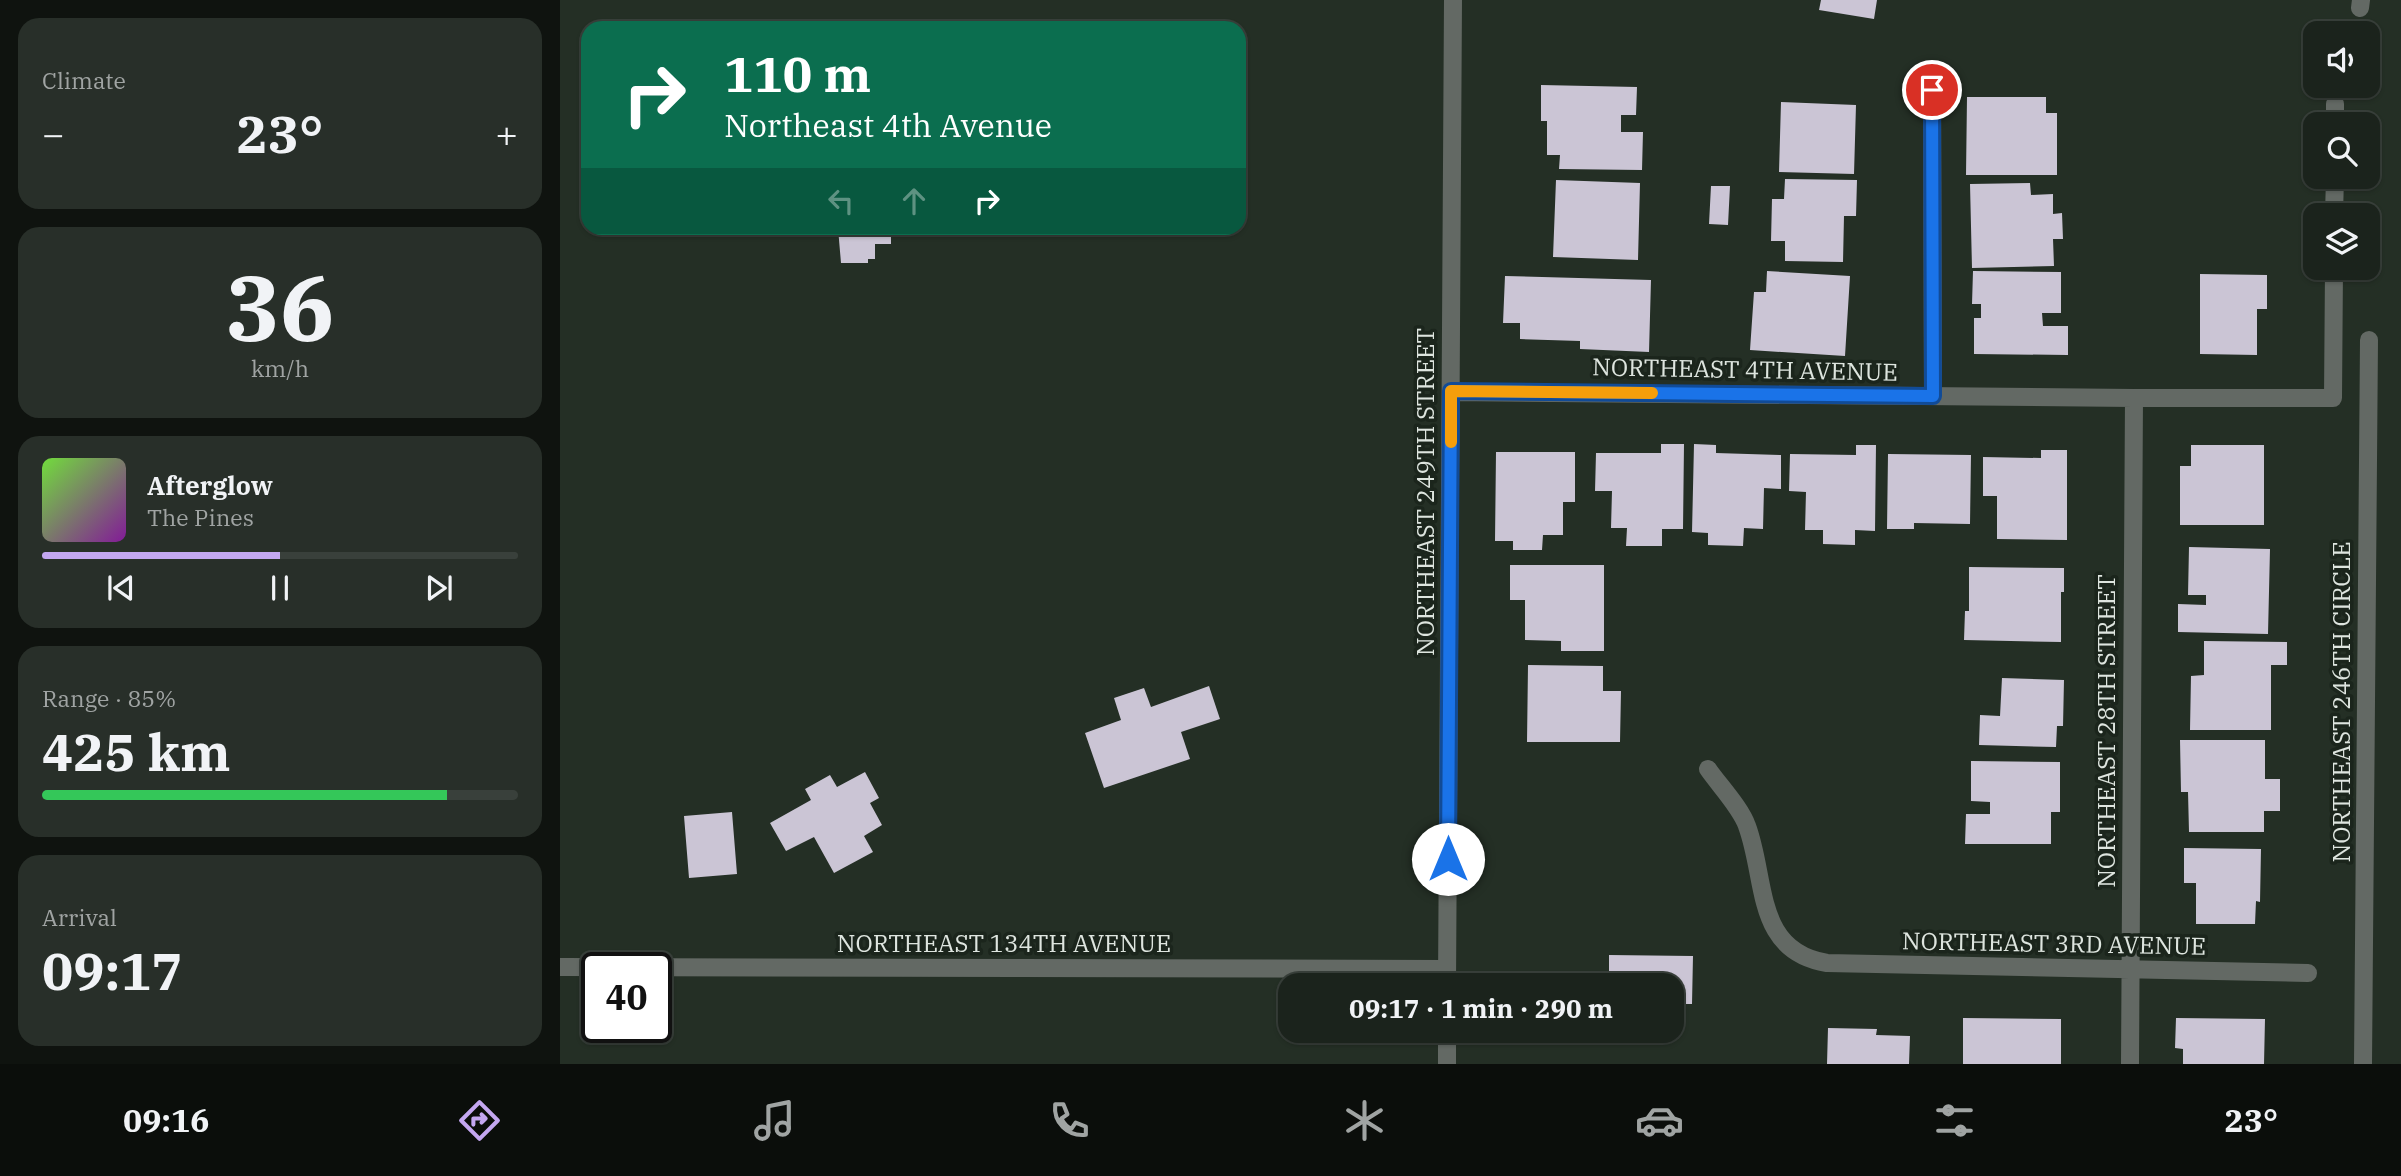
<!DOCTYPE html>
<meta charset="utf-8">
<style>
body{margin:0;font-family:"IBM Plex Serif",serif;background:#282f29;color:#f1f3f6;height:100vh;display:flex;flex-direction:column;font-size:26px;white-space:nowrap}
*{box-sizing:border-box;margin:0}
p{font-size:23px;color:#a0a4a3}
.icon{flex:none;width:38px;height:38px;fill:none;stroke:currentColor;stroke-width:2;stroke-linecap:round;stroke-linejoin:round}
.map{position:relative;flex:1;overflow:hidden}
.panel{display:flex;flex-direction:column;gap:18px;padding:18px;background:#0f130f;width:560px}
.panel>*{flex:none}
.banner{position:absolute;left:21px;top:21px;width:665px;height:214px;border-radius:21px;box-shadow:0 2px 5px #0004,0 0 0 2px #39403b;background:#0b6e4f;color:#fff;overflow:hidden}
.tools{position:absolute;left:1743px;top:21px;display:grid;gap:14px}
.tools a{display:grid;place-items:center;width:77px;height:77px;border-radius:14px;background:#1b231c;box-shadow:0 2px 5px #0004,0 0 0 2px #39403b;font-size:35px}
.speed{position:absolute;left:21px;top:952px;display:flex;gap:14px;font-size:35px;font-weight:700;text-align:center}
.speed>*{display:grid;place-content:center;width:91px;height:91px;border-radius:50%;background:#1b231c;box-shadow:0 2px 5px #0004,0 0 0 2px #39403b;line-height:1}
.speed .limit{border:4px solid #111;border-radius:10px;background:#fff;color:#111}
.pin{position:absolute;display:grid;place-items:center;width:60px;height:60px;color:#fff;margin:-30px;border:4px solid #fff;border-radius:50%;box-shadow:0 2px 7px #0007}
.me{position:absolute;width:77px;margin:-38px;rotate:0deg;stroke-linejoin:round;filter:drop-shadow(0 0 5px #0008)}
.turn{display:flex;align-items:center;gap:24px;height:147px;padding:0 28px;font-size:32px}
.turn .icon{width:91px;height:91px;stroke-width:2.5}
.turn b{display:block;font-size:49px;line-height:60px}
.lanes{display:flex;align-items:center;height:66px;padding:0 28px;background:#0003;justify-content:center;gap:35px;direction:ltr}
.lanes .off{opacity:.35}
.big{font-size:52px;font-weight:800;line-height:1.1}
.panel .card{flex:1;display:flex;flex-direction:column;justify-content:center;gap:10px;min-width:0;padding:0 24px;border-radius:21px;background:#282f29}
.panel .dial{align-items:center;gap:0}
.dial b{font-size:91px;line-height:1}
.song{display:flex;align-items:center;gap:21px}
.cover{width:84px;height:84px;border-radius:10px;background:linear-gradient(135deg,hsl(100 70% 55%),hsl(290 70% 35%))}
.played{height:7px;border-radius:4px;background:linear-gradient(90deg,#c4a7f1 50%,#39403b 50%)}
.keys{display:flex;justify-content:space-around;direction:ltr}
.heat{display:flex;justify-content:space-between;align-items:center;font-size:38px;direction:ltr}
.charge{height:10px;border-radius:5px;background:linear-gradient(90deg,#34c759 85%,#39403b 0)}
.trip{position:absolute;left:718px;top:973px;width:406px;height:70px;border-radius:21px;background:#1b231c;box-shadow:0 2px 5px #0004,0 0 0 2px #39403b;font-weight:800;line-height:70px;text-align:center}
.tab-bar{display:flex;height:112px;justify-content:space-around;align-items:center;background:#0b0e0b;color:#a0a4a3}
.tab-bar .icon{width:49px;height:49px}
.tab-bar .active{color:#c4a7f1}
.tab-bar b{font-size:32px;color:#f1f3f6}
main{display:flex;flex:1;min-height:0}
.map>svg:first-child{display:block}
.building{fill:#cbc5d5}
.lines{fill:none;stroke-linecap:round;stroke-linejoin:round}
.minor{stroke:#636964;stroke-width:18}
.route-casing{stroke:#114b97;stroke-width:18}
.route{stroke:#1a73e8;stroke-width:12}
.slow{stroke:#f59e0b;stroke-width:12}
.labels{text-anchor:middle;stroke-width:7;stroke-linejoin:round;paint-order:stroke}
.street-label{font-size:24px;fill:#dee5df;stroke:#1b251c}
</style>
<main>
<section class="panel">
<div class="card"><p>Climate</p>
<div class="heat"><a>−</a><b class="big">23°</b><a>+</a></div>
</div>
<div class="card dial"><b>36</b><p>km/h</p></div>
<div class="card">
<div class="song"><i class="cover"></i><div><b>Afterglow</b><p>The Pines</p></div></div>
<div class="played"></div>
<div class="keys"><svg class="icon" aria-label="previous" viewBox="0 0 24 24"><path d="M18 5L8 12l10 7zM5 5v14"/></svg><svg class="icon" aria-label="pause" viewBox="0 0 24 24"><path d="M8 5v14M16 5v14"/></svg><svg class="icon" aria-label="next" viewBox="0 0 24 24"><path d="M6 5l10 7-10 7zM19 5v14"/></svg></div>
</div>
<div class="card"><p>Range · 85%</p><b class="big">425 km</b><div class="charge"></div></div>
<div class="card"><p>Arrival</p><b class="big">09:17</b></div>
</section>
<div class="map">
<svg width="1841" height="1064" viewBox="0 0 1841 1064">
<rect width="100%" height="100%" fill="#242f25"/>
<path class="building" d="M 1261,0 L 1317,0 L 1314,19 L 1259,10 Z
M 981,85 L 1077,87 L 1076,115 L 1061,115 L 1061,132 L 1083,132 L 1082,170 L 999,169 L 1000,155 L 987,155 L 987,121 L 981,121 Z
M 1407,97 L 1486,97 L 1486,113 L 1497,113 L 1497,175 L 1406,175 Z
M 1221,102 L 1296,105 L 1294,174 L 1219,172 Z
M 1225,179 L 1297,180 L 1296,216 L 1284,216 L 1283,262 L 1225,261 L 1225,241 L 1211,241 L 1212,199 L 1224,199 Z
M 996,180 L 1080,183 L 1078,260 L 993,257 Z
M 1470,183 L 1471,195 L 1493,194 L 1493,214 L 1502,213 L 1503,239 L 1493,239 L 1494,266 L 1412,268 L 1410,184 Z
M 1151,186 L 1170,186 L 1168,225 L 1149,224 Z
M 278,228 L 331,228 L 331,244 L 315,244 L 315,259 L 308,259 L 308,263 L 281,263 Z
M 1207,271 L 1290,276 L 1285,356 L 1190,350 L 1194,292 L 1206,292 Z
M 1413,271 L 1501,272 L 1501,313 L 1482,313 L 1483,326 L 1508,326 L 1508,355 L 1414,354 L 1414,318 L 1421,318 L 1421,304 L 1412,304 Z
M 1640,274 L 1707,275 L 1707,309 L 1697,309 L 1697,355 L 1640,354 Z
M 945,276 L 1091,280 L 1089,352 L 1020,349 L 1020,341 L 960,339 L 960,323 L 943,323 Z
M 1101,444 L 1124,444 L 1123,529 L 1102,529 L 1102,546 L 1066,546 L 1067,528 L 1051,528 L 1052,491 L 1035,491 L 1036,453 L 1101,453 Z
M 1134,444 L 1156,445 L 1156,453 L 1221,455 L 1221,489 L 1204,488 L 1203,529 L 1184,528 L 1183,546 L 1148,545 L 1148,533 L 1132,532 Z
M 1296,445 L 1316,445 L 1315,531 L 1295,530 L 1295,545 L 1263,544 L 1263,530 L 1245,530 L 1246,492 L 1229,491 L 1230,454 L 1296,455 Z
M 1631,445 L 1704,445 L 1704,525 L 1620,525 L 1620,466 L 1631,466 Z
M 1481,450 L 1507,450 L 1507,540 L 1437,539 L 1437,496 L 1423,496 L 1423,457 L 1481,458 Z
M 936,452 L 1015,452 L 1015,502 L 1003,502 L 1003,535 L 983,535 L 982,550 L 953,550 L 953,541 L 935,541 Z
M 1328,454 L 1411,455 L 1410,524 L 1354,523 L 1354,529 L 1327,529 Z
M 1629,547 L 1710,549 L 1708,634 L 1618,632 L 1618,604 L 1646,605 L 1646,595 L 1628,595 Z
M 950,565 L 1044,565 L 1044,651 L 1001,651 L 1001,641 L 965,640 L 965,600 L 950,600 Z
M 1409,567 L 1504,568 L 1504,592 L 1501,592 L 1501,642 L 1404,640 L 1405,611 L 1409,611 Z
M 1644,641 L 1727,642 L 1727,665 L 1711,665 L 1711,730 L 1630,730 L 1631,676 L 1644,675 Z
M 968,665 L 1043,666 L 1043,691 L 1061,691 L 1060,742 L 967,742 Z
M 1442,678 L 1504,680 L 1503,726 L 1497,726 L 1496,747 L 1419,745 L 1420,715 L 1440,716 Z
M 649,686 L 660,719 L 621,732 L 630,759 L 544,788 L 525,733 L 561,720 L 554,698 L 584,688 L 591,707 Z
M 1620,740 L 1705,740 L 1705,779 L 1720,779 L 1720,811 L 1704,811 L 1704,832 L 1629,832 L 1628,792 L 1621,792 Z
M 1411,761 L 1500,762 L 1500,812 L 1491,812 L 1491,844 L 1405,844 L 1406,814 L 1430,814 L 1430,802 L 1411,801 Z
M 305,772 L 319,798 L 310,803 L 322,825 L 304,836 L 313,852 L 274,873 L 254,837 L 226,851 L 210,823 L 251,800 L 245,789 L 270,775 L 277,787 Z
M 172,812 L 177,874 L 129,878 L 124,816 Z
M 1624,848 L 1701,849 L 1700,902 L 1696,901 L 1695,924 L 1636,924 L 1636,883 L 1624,883 Z
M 1049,955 L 1133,956 L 1132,1004 L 1111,1004 L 1111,985 L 1049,985 Z
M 1403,1018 L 1501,1019 L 1501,1064 L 1403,1064 Z
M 1616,1018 L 1705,1019 L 1704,1064 L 1623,1064 L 1623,1049 L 1615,1048 Z
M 1268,1028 L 1317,1029 L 1316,1035 L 1350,1036 L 1349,1064 L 1267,1064 Z
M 1049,1031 L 1106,1031 L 1106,1040 L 1049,1039 Z"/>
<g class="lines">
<path class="minor" d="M 1800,8 L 1801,0
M 1372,90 L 1373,396
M 1775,124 L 1775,104
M 1774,215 L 1775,177
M 891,392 L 1574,398 L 1773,398 L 1774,268
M 1148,769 C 1159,785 1181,808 1187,826 C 1207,880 1194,951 1267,963 L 1748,973
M 0,967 L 887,969
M 887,985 L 893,0
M 887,1064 L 887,1031
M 1570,1064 L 1574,398
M 1803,1064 L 1809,340"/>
</g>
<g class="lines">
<defs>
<path id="route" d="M 888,859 L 891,391 L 1373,396 L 1372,90"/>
</defs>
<use href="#route" class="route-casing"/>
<use href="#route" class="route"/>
<path class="slow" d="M 891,442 L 891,391 L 1092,393"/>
</g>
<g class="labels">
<g class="street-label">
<text transform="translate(1185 370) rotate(1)" y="8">NORTHEAST 4TH AVENUE</text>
<text transform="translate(866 492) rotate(-90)" y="8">NORTHEAST 249TH STREET</text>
<text transform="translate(1782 702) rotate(-90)" y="8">NORTHEAST 246TH CIRCLE</text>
<text transform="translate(1547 731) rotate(-90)" y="8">NORTHEAST 28TH STREET</text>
<text x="444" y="952">NORTHEAST 134TH AVENUE</text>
<text transform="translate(1494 944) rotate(1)" y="8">NORTHEAST 3RD AVENUE</text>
</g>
</g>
</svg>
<div class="tools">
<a><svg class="icon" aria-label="sound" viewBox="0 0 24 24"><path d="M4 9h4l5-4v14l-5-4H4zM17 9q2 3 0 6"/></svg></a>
<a><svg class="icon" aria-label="search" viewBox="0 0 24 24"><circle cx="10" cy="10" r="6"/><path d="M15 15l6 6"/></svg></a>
<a><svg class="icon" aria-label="layers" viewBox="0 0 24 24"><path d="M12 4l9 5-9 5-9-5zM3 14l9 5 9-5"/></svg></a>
</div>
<div class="speed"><div class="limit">40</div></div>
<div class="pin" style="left:1372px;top:90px;background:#d93025"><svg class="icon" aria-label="arrive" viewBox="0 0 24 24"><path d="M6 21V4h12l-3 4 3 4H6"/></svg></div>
<svg class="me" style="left:888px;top:859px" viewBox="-20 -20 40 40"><circle r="19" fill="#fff"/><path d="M0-13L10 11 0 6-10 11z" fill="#1a73e8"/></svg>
<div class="trip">09:17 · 1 min · 290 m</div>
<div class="banner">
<div class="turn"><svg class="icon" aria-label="right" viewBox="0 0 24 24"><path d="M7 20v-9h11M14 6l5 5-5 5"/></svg><div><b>110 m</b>Northeast 4th Avenue</div></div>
<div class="lanes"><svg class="icon off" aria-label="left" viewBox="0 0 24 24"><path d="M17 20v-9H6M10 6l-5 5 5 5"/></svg><svg class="icon off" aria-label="ahead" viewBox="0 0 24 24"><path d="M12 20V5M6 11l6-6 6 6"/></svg><svg class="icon" aria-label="right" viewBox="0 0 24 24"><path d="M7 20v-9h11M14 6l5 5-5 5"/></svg></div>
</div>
</div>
</main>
<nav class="tab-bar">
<b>09:16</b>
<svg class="icon active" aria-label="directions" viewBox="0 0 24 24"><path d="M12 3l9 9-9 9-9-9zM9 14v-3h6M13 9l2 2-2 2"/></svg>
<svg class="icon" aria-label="music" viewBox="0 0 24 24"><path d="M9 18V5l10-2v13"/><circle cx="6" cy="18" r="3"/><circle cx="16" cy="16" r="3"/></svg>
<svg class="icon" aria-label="phone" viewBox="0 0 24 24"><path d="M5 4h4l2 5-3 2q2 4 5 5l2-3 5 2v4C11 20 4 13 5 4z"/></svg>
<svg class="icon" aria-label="climate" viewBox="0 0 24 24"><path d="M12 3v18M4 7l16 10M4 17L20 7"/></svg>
<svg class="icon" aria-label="car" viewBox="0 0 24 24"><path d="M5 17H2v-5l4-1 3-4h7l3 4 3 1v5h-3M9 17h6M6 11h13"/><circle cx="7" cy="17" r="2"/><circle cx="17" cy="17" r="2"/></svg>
<svg class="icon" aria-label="filters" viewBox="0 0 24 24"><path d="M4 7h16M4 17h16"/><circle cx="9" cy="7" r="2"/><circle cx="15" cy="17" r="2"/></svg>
<b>23°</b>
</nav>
